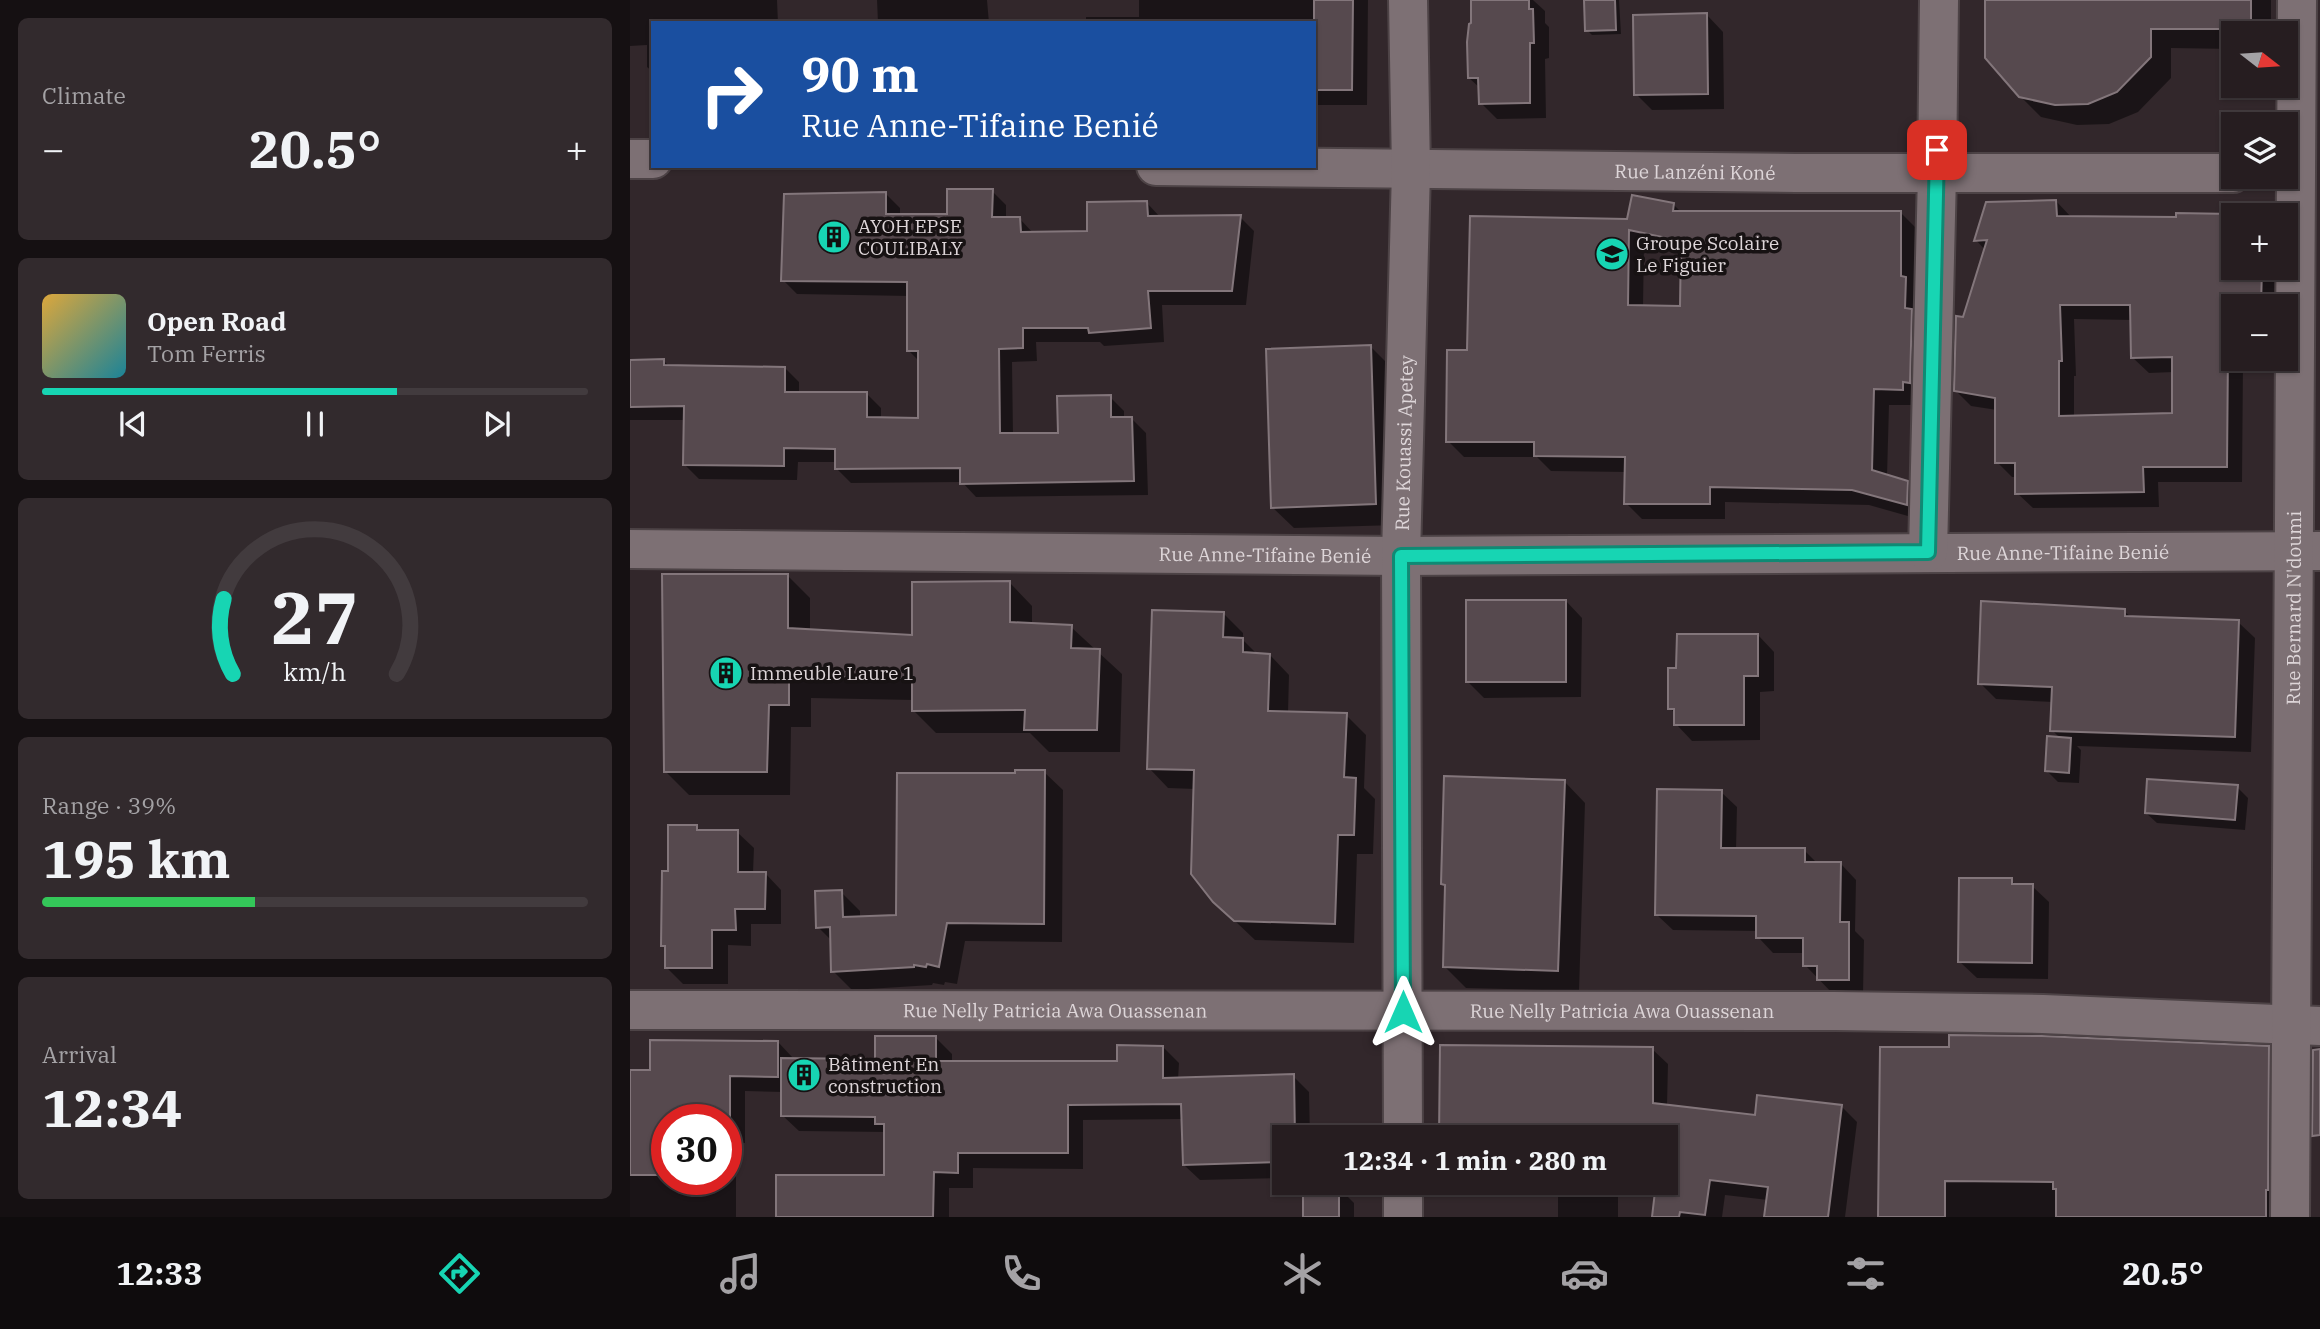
<!DOCTYPE html>
<meta charset="utf-8">
<style>
body{margin:0;font-family:"IBM Plex Serif",serif;background:#322a2d;color:#f1f3f6;height:100vh;display:flex;flex-direction:column;font-size:26px;white-space:nowrap}
*{box-sizing:border-box;margin:0}
p{font-size:23px;color:#a4a2a5}
.icon{flex:none;width:38px;height:38px;fill:none;stroke:currentColor;stroke-width:2;stroke-linecap:round;stroke-linejoin:round}
.map{position:relative;flex:1;overflow:hidden}
.drawer{display:flex;flex-direction:column;gap:18px;padding:18px;background:#151012;width:630px}
.drawer>*{flex:none}
.top-card{position:absolute;left:21px;top:21px;width:665px;height:147px;border-radius:0px;box-shadow:0 2px 5px #0004,0 0 0 2px #423b3e;background:#1a4fa0;color:#fff;overflow:hidden}
.needle{width:46px;rotate:107deg}
.controls{position:absolute;left:1591px;top:21px;display:grid;gap:14px}
.controls a{display:grid;place-items:center;width:77px;height:77px;border-radius:0px;background:#261d20;box-shadow:0 2px 5px #0004,0 0 0 2px #423b3e;font-size:35px}
.speed{position:absolute;left:21px;top:1104px;display:flex;gap:14px;font-size:35px;font-weight:700;text-align:center}
.speed>*{display:grid;place-content:center;width:91px;height:91px;border-radius:50%;background:#261d20;box-shadow:0 2px 5px #0004,0 0 0 2px #423b3e;line-height:1}
.speed .limit{border:10px solid #d22;background:#fff;color:#111}
.pin{position:absolute;display:grid;place-items:center;width:60px;height:60px;color:#fff;margin:-30px;border-radius:14px;box-shadow:0 4px 10px #0006}
.me{position:absolute;width:77px;margin:-38px;rotate:0deg;stroke-linejoin:round;filter:drop-shadow(0 0 5px #0008)}
.turn{display:flex;align-items:center;gap:24px;height:147px;padding:0 35px;font-size:32px}
.turn .icon{width:91px;height:91px;stroke-width:2.5}
.turn b{display:block;font-size:49px;line-height:60px}
.big{font-size:52px;font-weight:800;line-height:1.1}
.drawer .card{flex:1;display:flex;flex-direction:column;justify-content:center;gap:10px;min-width:0;padding:0 24px;border-radius:10px;background:#322a2d}
.drawer .dial{align-items:center;gap:0}
.dial svg{height:182px;overflow:visible;fill:none;stroke:#423b3e;stroke-width:7;stroke-linecap:round;text-anchor:middle}
.dial text{fill:#f1f3f6;stroke:none}
.song{display:flex;align-items:center;gap:21px}
.cover{width:84px;height:84px;border-radius:10px;background:linear-gradient(135deg,hsl(40 70% 55%),hsl(190 70% 35%))}
.played{height:7px;border-radius:4px;background:linear-gradient(90deg,#17d5b3 65%,#423b3e 65%)}
.keys{display:flex;justify-content:space-around;direction:ltr}
.heat{display:flex;justify-content:space-between;align-items:center;font-size:38px;direction:ltr}
.charge{height:10px;border-radius:5px;background:linear-gradient(90deg,#34c759 39%,#423b3e 0)}
.trip{position:absolute;left:642px;top:1125px;width:406px;height:70px;border-radius:0px;background:#261d20;box-shadow:0 2px 5px #0004,0 0 0 2px #423b3e;font-weight:800;line-height:70px;text-align:center}
.dock{display:flex;height:112px;justify-content:space-around;align-items:center;background:#0f0c0d;color:#a4a2a5}
.dock .icon{width:49px;height:49px}
.dock .on{color:#17d5b3}
.dock b{font-size:32px;color:#f1f3f6}
main{display:flex;flex:1;min-height:0}
.map>svg:first-child{display:block}
.shadow{fill:#0007;fill-rule:evenodd}
.building{fill:#56494e;stroke:#83767b;stroke-width:2;fill-rule:evenodd}
.lines{fill:none;stroke-linecap:round;stroke-linejoin:round}
.street-casing{stroke:#4d4346;stroke-width:42}
.street{stroke:#7d7074;stroke-width:38}
.route-casing{stroke:#0f8a74;stroke-width:18}
.route{stroke:#17d5b3;stroke-width:12}
.labels{text-anchor:middle;stroke-width:7;stroke-linejoin:round;paint-order:stroke}
.street-label{font-size:19px;fill:#ded6d9;stroke:#171213}
.poi-label{font-size:19px;fill:#ded6d9;stroke:#171213;text-anchor:start}
</style>
<main>
<section class="drawer">
<div class="card"><p>Climate</p>
<div class="heat"><a>−</a><b class="big">20.5°</b><a>+</a></div>
</div>
<div class="card">
<div class="song"><i class="cover"></i><div><b>Open Road</b><p>Tom Ferris</p></div></div>
<div class="played"></div>
<div class="keys"><svg class="icon" aria-label="previous" viewBox="0 0 24 24"><path d="M18 5L8 12l10 7zM5 5v14"/></svg><svg class="icon" aria-label="pause" viewBox="0 0 24 24"><path d="M8 5v14M16 5v14"/></svg><svg class="icon" aria-label="next" viewBox="0 0 24 24"><path d="M6 5l10 7-10 7zM19 5v14"/></svg></div>
</div>
<div class="card dial"><svg viewBox="0 0 100 80">
<path d="M14 69A42 42 0 1 1 86 69"/>
<path d="M14 69A42 42 0 0 1 10 36" stroke="#17d5b3"/>
<text x="50" y="56" font-size="32" font-weight="700">27</text>
<text x="50" y="72" font-size="11">km/h</text>
</svg></div>
<div class="card"><p>Range · 39%</p><b class="big">195 km</b><div class="charge"></div></div>
<div class="card"><p>Arrival</p><b class="big">12:34</b></div>
</section>
<div class="map">
<svg width="1690" height="1217" viewBox="0 0 1690 1217">
<rect width="100%" height="100%" fill="#32272b"/>
<path class="shadow" d="M 0,0 L 147,0 L 148,23 L 23,23 L 23,72 L 17,67 L 17,45 L 0,46 Z
M 247,0 L 357,0 L 359,23 L 248,23 Z
M 509,0 L 738,0 L 737,105 L 684,105 L 684,23 L 456,23 L 456,17 L 509,17 Z
M 843,0 L 903,0 L 915,11 L 915,23 L 919,27 L 919,58 L 915,59 L 916,118 L 867,119 L 851,103 L 850,88 L 839,78 Z
M 955,0 L 989,0 L 991,34 L 962,35 L 957,30 Z
M 1357,0 L 1641,0 L 1641,33 L 1603,33 L 1603,49 L 1541,48 L 1541,78 L 1508,112 L 1479,124 L 1447,125 L 1411,117 L 1390,96 Z
M 1077,15 L 1093,32 L 1094,109 L 1022,110 L 1006,94 Z
M 362,191 L 376,205 L 376,219 L 390,219 L 404,234 L 459,233 L 517,203 L 531,218 L 610,217 L 624,231 L 616,305 L 532,305 L 534,342 L 474,346 L 470,342 L 406,342 L 407,361 L 382,362 L 383,435 L 430,435 L 480,397 L 494,411 L 494,419 L 502,419 L 516,433 L 518,495 L 346,497 L 332,482 L 221,483 L 207,469 L 207,462 L 168,462 L 167,480 L 69,479 L 55,465 L 56,420 L 0,420 L 0,362 L 34,361 L 39,366 L 155,368 L 169,382 L 169,394 L 237,394 L 251,408 L 251,419 L 290,420 L 290,362 L 279,351 L 279,296 L 167,294 L 153,280 L 256,194 L 270,208 L 270,216 L 319,216 Z
M 1426,201 L 1442,218 L 1548,219 L 1603,216 L 1603,268 L 1647,268 L 1646,306 L 1603,306 L 1603,359 L 1644,359 L 1644,364 L 1613,364 L 1612,482 L 1528,482 L 1529,507 L 1403,508 L 1387,493 L 1387,477 L 1382,477 L 1367,462 L 1367,410 L 1341,406 L 1325,390 L 1334,319 L 1355,250 L 1346,240 ZM 1444,319 L 1502,320 L 1503,358 L 1519,373 L 1544,372 L 1543,415 L 1444,417 L 1444,376 L 1446,376 Z
M 1044,205 L 1051,212 L 1271,213 L 1287,229 L 1288,405 L 1259,405 L 1257,477 L 1277,483 L 1293,499 L 1292,520 L 1239,505 L 1095,502 L 1095,519 L 1012,519 L 996,503 L 996,472 L 921,471 L 907,457 L 834,457 L 818,441 L 839,352 L 999,221 ZM 1014,245 L 1052,253 L 1051,308 L 1013,307 Z
M 741,347 L 762,368 L 767,525 L 664,528 L 642,507 Z
M 157,575 L 180,598 L 180,631 L 284,637 L 380,583 L 402,606 L 402,625 L 441,627 L 492,674 L 490,752 L 419,752 L 400,733 L 306,733 L 283,710 L 283,700 L 181,698 L 181,727 L 161,727 L 160,795 L 59,795 L 36,772 Z
M 936,601 L 952,618 L 951,697 L 854,698 L 838,682 Z
M 1494,611 L 1502,618 L 1608,622 L 1625,638 L 1621,752 L 1447,746 L 1451,750 L 1449,783 L 1428,782 L 1417,771 L 1431,739 L 1422,730 L 1423,702 L 1366,699 L 1350,683 Z
M 593,613 L 613,633 L 613,640 L 628,655 L 640,655 L 659,675 L 658,713 L 716,715 L 736,735 L 734,788 L 745,799 L 743,854 L 727,854 L 724,943 L 625,940 L 584,901 L 565,789 L 538,788 L 519,768 Z
M 1128,635 L 1144,652 L 1144,691 L 1130,692 L 1130,740 L 1062,741 L 1046,724 L 1046,715 L 1040,708 L 1048,669 Z
M 414,772 L 433,790 L 432,942 L 335,941 L 327,984 L 315,982 L 314,985 L 303,983 L 302,985 L 222,990 L 203,971 L 202,941 L 188,927 L 211,892 L 230,911 L 230,918 L 267,917 L 386,775 Z
M 934,781 L 955,803 L 949,991 L 836,988 L 814,966 L 817,888 L 813,884 Z
M 1607,787 L 1618,798 L 1615,830 L 1527,823 L 1516,813 Z
M 1091,792 L 1107,807 L 1106,850 L 1174,850 L 1188,864 L 1211,864 L 1226,880 L 1225,931 L 1234,940 L 1233,995 L 1204,995 L 1175,965 L 1175,953 L 1143,953 L 1128,937 L 1128,931 L 1043,930 L 1027,915 Z
M 66,826 L 71,831 L 107,832 L 124,848 L 123,873 L 135,873 L 151,890 L 151,924 L 121,924 L 121,946 L 98,945 L 98,984 L 53,984 L 37,968 L 37,950 L 33,945 L 40,873 Z
M 1381,880 L 1387,886 L 1402,886 L 1419,902 L 1418,979 L 1347,978 L 1330,962 Z
M 306,1038 L 322,1054 L 322,1063 L 488,1063 L 533,1047 L 549,1063 L 548,1080 L 663,1076 L 679,1092 L 680,1138 L 654,1138 L 654,1178 L 570,1180 L 554,1165 L 553,1119 L 453,1120 L 453,1169 L 343,1168 L 343,1188 L 319,1188 L 319,1217 L 147,1217 L 256,1177 L 256,1132 L 169,1131 L 153,1116 L 153,1092 L 115,1091 L 115,1143 L 106,1143 L 106,1217 L 0,1217 L 0,1072 L 22,1072 L 148,1042 L 163,1058 L 247,1061 ZM 37,1120 L 96,1120 L 96,1180 L 37,1180 Z
M 1638,1047 L 1657,1066 L 1655,1217 L 1250,1217 L 1252,1048 Z
M 1022,1049 L 1038,1064 L 1037,1106 L 1126,1117 L 1211,1106 L 1227,1122 L 1215,1217 L 1136,1217 L 1138,1200 L 1095,1195 L 1092,1217 L 1023,1217 L 1027,1183 L 1036,1183 L 1036,1138 L 811,1138 Z
M 813,1183 L 988,1183 L 988,1217 L 928,1217 L 928,1196 L 826,1196 Z
M 708,1187 L 724,1203 L 724,1217 L 675,1217 Z"/>
<path class="building" d="M 684,0 L 723,0 L 722,90 L 684,90 Z
M 841,0 L 899,0 L 899,9 L 903,9 L 904,43 L 900,43 L 900,103 L 849,104 L 848,78 L 838,78 L 837,42 L 839,24 L 841,23 Z
M 954,0 L 985,0 L 986,30 L 955,31 Z
M 1355,0 L 1621,0 L 1621,29 L 1521,29 L 1521,57 L 1487,92 L 1458,104 L 1425,105 L 1389,97 L 1355,58 Z
M 1077,13 L 1078,94 L 1004,95 L 1003,15 Z
M 317,189 L 363,189 L 362,217 L 390,217 L 391,232 L 457,231 L 457,202 L 517,201 L 518,216 L 611,215 L 602,291 L 518,291 L 521,328 L 459,333 L 458,328 L 393,328 L 393,348 L 369,349 L 370,433 L 428,433 L 427,396 L 481,395 L 481,417 L 502,417 L 504,481 L 330,484 L 330,468 L 205,469 L 205,449 L 154,448 L 154,466 L 53,465 L 54,406 L 0,407 L 0,360 L 34,359 L 34,365 L 155,367 L 155,392 L 237,392 L 237,417 L 288,418 L 288,351 L 277,351 L 277,282 L 151,281 L 154,194 L 256,192 L 256,214 L 317,214 Z
M 1002,195 L 1044,203 L 1043,211 L 1271,211 L 1271,276 L 1276,277 L 1275,308 L 1282,309 L 1280,383 L 1273,382 L 1273,390 L 1244,389 L 1242,470 L 1278,481 L 1277,505 L 1222,490 L 1080,487 L 1080,504 L 994,504 L 995,457 L 904,456 L 904,442 L 816,442 L 817,350 L 837,350 L 840,216 L 997,219 ZM 999,230 L 1051,241 L 1050,306 L 998,305 Z
M 1426,200 L 1427,216 L 1546,217 L 1546,213 L 1603,214 L 1603,268 L 1632,268 L 1631,306 L 1603,306 L 1603,349 L 1598,349 L 1597,467 L 1513,467 L 1514,492 L 1385,494 L 1385,463 L 1365,463 L 1365,398 L 1324,391 L 1326,316 L 1333,317 L 1357,240 L 1344,241 L 1356,202 ZM 1430,305 L 1500,305 L 1501,358 L 1542,357 L 1542,413 L 1429,416 L 1429,361 L 1432,361 Z
M 741,345 L 746,504 L 641,508 L 636,349 Z
M 32,574 L 158,574 L 158,628 L 282,635 L 282,582 L 380,581 L 380,622 L 442,625 L 441,648 L 470,649 L 467,730 L 394,730 L 395,710 L 282,711 L 282,678 L 159,676 L 159,705 L 139,705 L 137,772 L 34,772 Z
M 836,600 L 936,600 L 936,682 L 836,682 Z
M 1351,601 L 1495,609 L 1495,616 L 1609,620 L 1605,737 L 1420,731 L 1422,687 L 1348,684 Z
M 522,610 L 594,612 L 593,637 L 613,638 L 613,652 L 640,654 L 638,711 L 717,713 L 714,777 L 726,778 L 724,835 L 708,835 L 705,924 L 604,921 L 583,902 L 561,874 L 564,770 L 517,769 Z
M 1047,634 L 1128,634 L 1128,676 L 1114,676 L 1114,725 L 1044,725 L 1044,709 L 1038,709 L 1038,668 L 1046,668 Z
M 1417,736 L 1441,738 L 1439,773 L 1415,771 Z
M 385,770 L 415,770 L 414,924 L 317,923 L 309,967 L 297,964 L 296,967 L 284,965 L 284,967 L 201,972 L 200,927 L 186,928 L 185,891 L 212,890 L 213,917 L 266,915 L 267,773 L 385,773 Z
M 814,776 L 935,780 L 928,971 L 813,967 L 815,885 L 811,884 Z
M 1517,779 L 1608,785 L 1605,820 L 1515,813 Z
M 1027,789 L 1092,790 L 1091,848 L 1175,848 L 1175,862 L 1211,862 L 1210,922 L 1219,922 L 1219,980 L 1187,980 L 1187,966 L 1173,966 L 1173,938 L 1126,938 L 1126,916 L 1025,915 Z
M 38,825 L 67,825 L 67,830 L 108,830 L 108,872 L 136,872 L 135,909 L 105,909 L 106,930 L 82,930 L 82,968 L 35,968 L 35,946 L 31,946 L 32,871 L 38,871 Z
M 1329,878 L 1382,878 L 1382,884 L 1403,884 L 1402,963 L 1328,962 Z
M 1319,1035 L 1412,1036 L 1639,1046 L 1638,1190 L 1636,1190 L 1636,1217 L 1426,1217 L 1426,1189 L 1423,1189 L 1423,1182 L 1315,1181 L 1315,1217 L 1248,1217 L 1250,1047 L 1319,1047 Z
M 245,1036 L 306,1036 L 306,1061 L 487,1061 L 487,1045 L 533,1046 L 533,1078 L 664,1074 L 665,1138 L 654,1138 L 654,1162 L 553,1165 L 551,1104 L 438,1105 L 438,1153 L 328,1153 L 328,1173 L 304,1172 L 303,1217 L 146,1217 L 146,1175 L 254,1175 L 254,1124 L 245,1124 L 245,1117 L 151,1116 L 151,1058 L 245,1059 Z
M 20,1040 L 148,1041 L 148,1077 L 100,1076 L 100,1120 L 37,1120 L 37,1175 L 0,1175 L 0,1070 L 20,1070 Z
M 810,1045 L 1023,1047 L 1023,1103 L 1125,1115 L 1127,1095 L 1212,1105 L 1198,1217 L 1134,1217 L 1138,1187 L 1080,1180 L 1075,1215 L 1050,1212 L 1049,1217 L 1022,1217 L 1026,1183 L 1036,1183 L 1036,1138 L 1022,1138 L 1023,1130 L 967,1130 L 967,1138 L 809,1138 Z
M 1690,1049 L 1690,1135 L 1682,1136 L 1683,1050 Z
M 673,1185 L 709,1185 L 709,1217 L 673,1217 Z"/>
<g class="lines">
<defs>
<g id="street">
<path d="M 0,159 L 23,159"/>
<path id="s1" d="M 526,166 L 1166,173 L 1603,173"/>
<path id="s2" d="M 0,549 L 771,556 L 1690,551"/>
<path d="M 1298,552 L 1307,174 L 1309,0"/>
<path id="s3" d="M 0,1010 L 1205,1011 L 1413,1014 L 1690,1026"/>
<path id="s4" d="M 773,1138 L 771,556 L 781,170 L 778,0"/>
<path d="M 773,1183 L 773,1217"/>
<path id="s5" d="M 1660,1217 L 1667,0"/>
</g>
</defs>
<use href="#street" class="street-casing"/>
<use href="#street" class="street"/>
</g>
<g class="lines">
<defs>
<path id="route" d="M 773,1012 L 771,556 L 1298,552 L 1307,150"/>
</defs>
<use href="#route" class="route-casing"/>
<use href="#route" class="route"/>
</g>
<defs>
<symbol id="building-disc" viewBox="-11 -11 22 22"><circle r="9.5" fill="#17d5b3" stroke="#171213"/><path d="M-4-6H4V6H1V3H-1V6H-4ZM-2.5-4.3h1.7v1.8h-1.7ZM.8-4.3h1.7v1.8H.8ZM-2.5-1h1.7V.8h-1.7ZM.8-1h1.7V.8H.8Z" fill="#111"/></symbol>
<symbol id="school-disc" viewBox="-11 -11 22 22"><circle r="9.5" fill="#17d5b3" stroke="#171213"/><path d="M0-5L7-2L0 1L-7-2ZM-4 1L0 2.5L4 1V4Q0 6-4 4Z" fill="#111"/></symbol>
</defs>
<g fill-rule="evenodd">
<use href="#building-disc" x="185" y="218" width="38" height="38"/>
<use href="#school-disc" x="963" y="235" width="38" height="38"/>
<use href="#building-disc" x="77" y="654" width="38" height="38"/>
<use href="#building-disc" x="155" y="1056" width="38" height="38"/>
</g>
<g class="labels">
<g class="street-label">
<text dy="7" stroke="none"><textPath href="#s1" startOffset="539">Rue Lanzéni Koné</textPath></text>
<text dy="7" stroke="none"><textPath href="#s4" startOffset="695">Rue Kouassi Apetey</textPath></text>
<text dy="7" stroke="none"><textPath href="#s2" startOffset="1433">Rue Anne-Tifaine Benié</textPath></text>
<text dy="7" stroke="none"><textPath href="#s2" startOffset="635">Rue Anne-Tifaine Benié</textPath></text>
<text dy="7" stroke="none"><textPath href="#s5" startOffset="609">Rue Bernard N'doumi</textPath></text>
<text dy="7" stroke="none"><textPath href="#s3" startOffset="425">Rue Nelly Patricia Awa Ouassenan</textPath></text>
<text dy="7" stroke="none"><textPath href="#s3" startOffset="992">Rue Nelly Patricia Awa Ouassenan</textPath></text>
</g>
<g class="poi-label">
<text x="228" y="233">AYOH EPSE<tspan x="228" dy="22">COULIBALY</tspan></text>
<text x="1006" y="250">Groupe Scolaire<tspan x="1006" dy="22">Le Figuier</tspan></text>
<text x="120" y="680">Immeuble Laure 1</text>
<text x="198" y="1071">Bâtiment En<tspan x="198" dy="22">construction</tspan></text>
</g>
</g>
</svg>
<div class="controls">
<a><svg class="needle" viewBox="-14 -14 28 28"><path d="M0-13l5 13h-10z" fill="#e53935"/><path d="M0 13l5-13h-10z" fill="#a4a2a5"/></svg></a>
<a><svg class="icon" aria-label="layers" viewBox="0 0 24 24"><path d="M12 4l9 5-9 5-9-5zM3 14l9 5 9-5"/></svg></a>
<a>+</a>
<a>−</a>
</div>
<div class="speed"><div class="limit">30</div></div>
<div class="pin" style="left:1307px;top:150px;background:#d93025"><svg class="icon" aria-label="arrive" viewBox="0 0 24 24"><path d="M6 21V4h12l-3 4 3 4H6"/></svg></div>
<svg class="me" style="left:773px;top:1012px" viewBox="-20 -20 40 40"><path d="M0-17L14 15 0 8-14 15z" fill="#17d5b3" stroke="#fff" stroke-width="4"/></svg>
<div class="trip">12:34 · 1 min · 280 m</div>
<div class="top-card">
<div class="turn"><svg class="icon" aria-label="right" viewBox="0 0 24 24"><path d="M7 20v-9h11M14 6l5 5-5 5"/></svg><div><b>90 m</b>Rue Anne-Tifaine Benié</div></div>
</div>
</div>
</main>
<nav class="dock">
<b>12:33</b>
<svg class="icon on" aria-label="directions" viewBox="0 0 24 24"><path d="M12 3l9 9-9 9-9-9zM9 14v-3h6M13 9l2 2-2 2"/></svg>
<svg class="icon" aria-label="music" viewBox="0 0 24 24"><path d="M9 18V5l10-2v13"/><circle cx="6" cy="18" r="3"/><circle cx="16" cy="16" r="3"/></svg>
<svg class="icon" aria-label="phone" viewBox="0 0 24 24"><path d="M5 4h4l2 5-3 2q2 4 5 5l2-3 5 2v4C11 20 4 13 5 4z"/></svg>
<svg class="icon" aria-label="climate" viewBox="0 0 24 24"><path d="M12 3v18M4 7l16 10M4 17L20 7"/></svg>
<svg class="icon" aria-label="car" viewBox="0 0 24 24"><path d="M5 17H2v-5l4-1 3-4h7l3 4 3 1v5h-3M9 17h6M6 11h13"/><circle cx="7" cy="17" r="2"/><circle cx="17" cy="17" r="2"/></svg>
<svg class="icon" aria-label="filters" viewBox="0 0 24 24"><path d="M4 7h16M4 17h16"/><circle cx="9" cy="7" r="2"/><circle cx="15" cy="17" r="2"/></svg>
<b>20.5°</b>
</nav>
